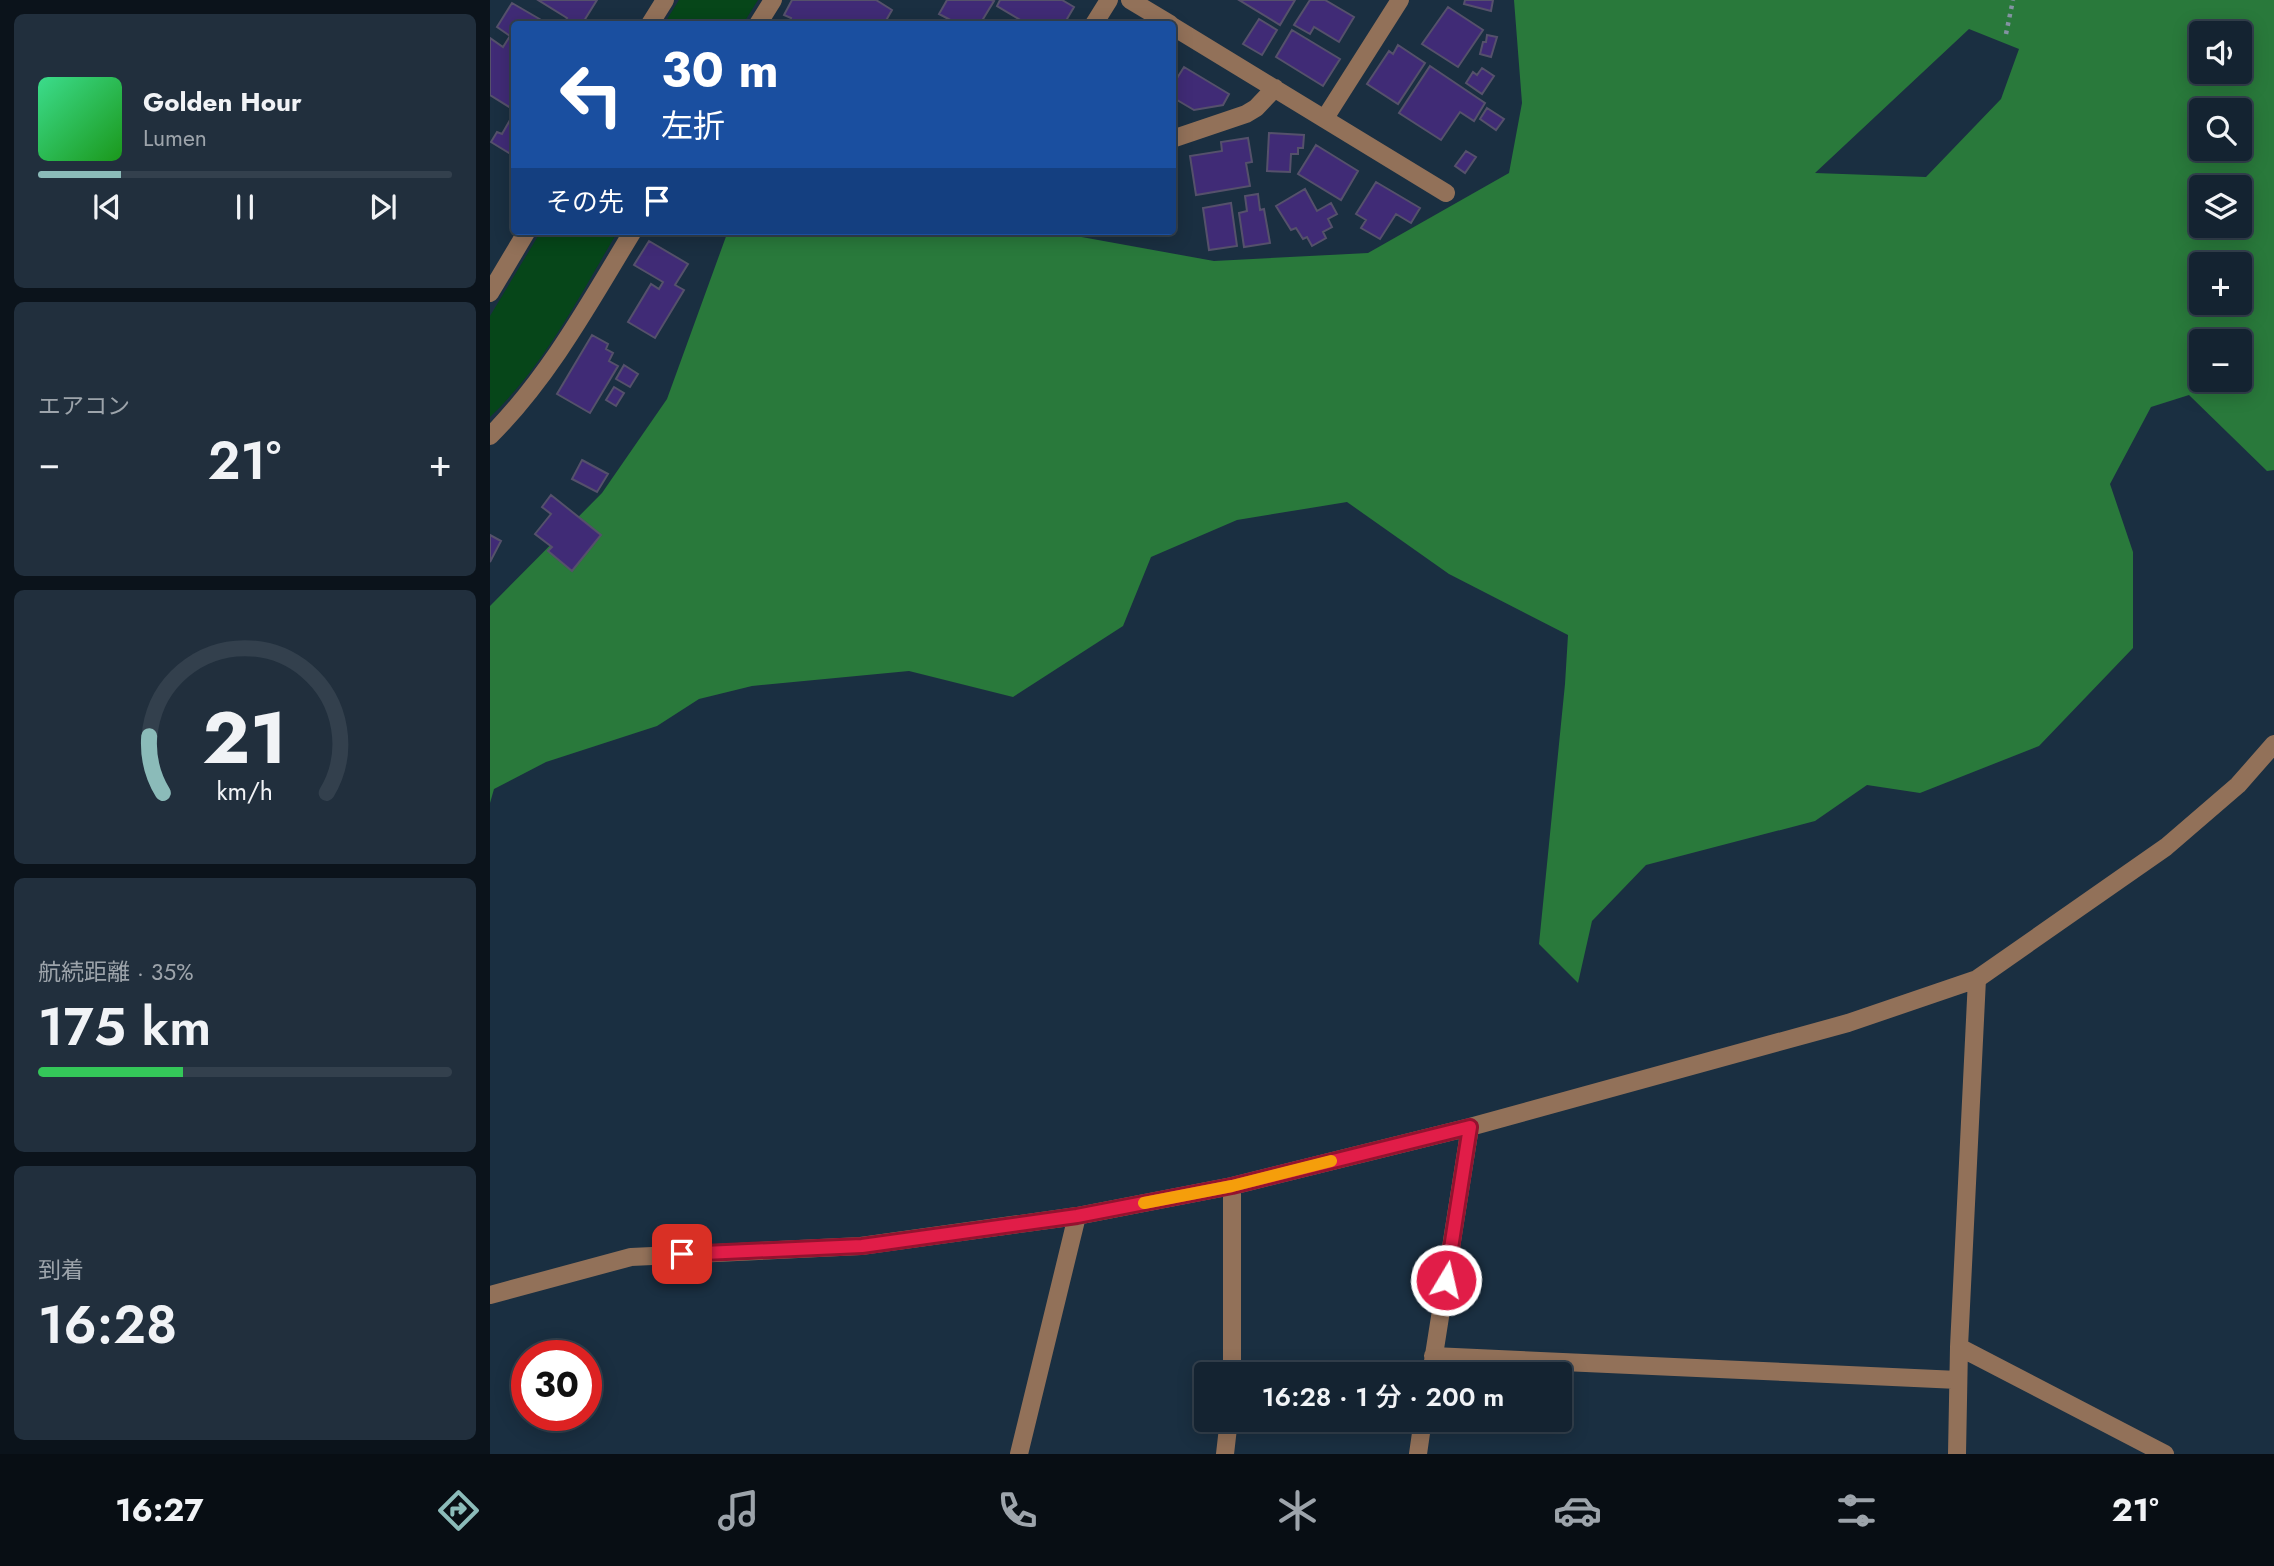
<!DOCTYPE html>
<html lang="ja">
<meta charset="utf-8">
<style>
body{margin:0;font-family:Jost,"Noto Sans JP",sans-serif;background:#212f3d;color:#f1f3f6;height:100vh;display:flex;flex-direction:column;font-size:26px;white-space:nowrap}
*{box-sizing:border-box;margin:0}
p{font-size:23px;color:#9da4ab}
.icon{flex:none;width:38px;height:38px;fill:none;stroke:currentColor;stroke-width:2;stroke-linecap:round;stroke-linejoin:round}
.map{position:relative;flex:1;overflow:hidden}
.details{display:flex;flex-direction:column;gap:14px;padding:14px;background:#0b131b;width:490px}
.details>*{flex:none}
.hud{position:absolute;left:21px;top:21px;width:665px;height:214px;border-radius:7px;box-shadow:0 4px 18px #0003,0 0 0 2px #33404d;background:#1a4fa0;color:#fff;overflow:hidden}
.tools{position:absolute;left:1699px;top:21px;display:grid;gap:14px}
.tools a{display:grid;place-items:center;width:63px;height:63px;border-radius:7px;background:#142331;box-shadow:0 4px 18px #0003,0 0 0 2px #33404d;font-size:35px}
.speed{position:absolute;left:21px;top:1340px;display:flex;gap:14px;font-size:35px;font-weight:700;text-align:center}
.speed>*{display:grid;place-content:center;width:91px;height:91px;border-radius:50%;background:#142331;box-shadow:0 4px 18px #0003,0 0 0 2px #33404d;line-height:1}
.speed .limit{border:10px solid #d22;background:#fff;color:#111}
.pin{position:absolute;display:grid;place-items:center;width:60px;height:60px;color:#fff;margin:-30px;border-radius:14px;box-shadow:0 4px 10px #0006}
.me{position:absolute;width:77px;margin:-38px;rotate:9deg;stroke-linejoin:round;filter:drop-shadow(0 0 5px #0008)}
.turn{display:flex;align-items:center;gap:24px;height:147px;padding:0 35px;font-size:32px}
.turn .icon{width:91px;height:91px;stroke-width:2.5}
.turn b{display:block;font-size:49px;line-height:60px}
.then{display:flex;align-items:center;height:66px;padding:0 35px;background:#0003;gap:14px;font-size:26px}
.big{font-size:52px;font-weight:600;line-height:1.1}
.details .card{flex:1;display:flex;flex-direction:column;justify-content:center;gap:10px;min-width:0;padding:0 24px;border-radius:10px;background:#212f3d}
.details .dial{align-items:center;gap:0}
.dial svg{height:182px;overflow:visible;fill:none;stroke:#33404d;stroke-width:7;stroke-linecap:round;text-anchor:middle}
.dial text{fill:#f1f3f6;stroke:none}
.song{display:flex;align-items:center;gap:21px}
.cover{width:84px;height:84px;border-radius:10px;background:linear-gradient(135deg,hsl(150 70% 55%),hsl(120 70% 35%))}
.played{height:7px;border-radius:4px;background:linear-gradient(90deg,#8bbbb9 20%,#33404d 20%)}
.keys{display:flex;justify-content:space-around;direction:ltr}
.heat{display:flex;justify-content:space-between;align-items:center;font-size:38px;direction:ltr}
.charge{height:10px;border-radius:5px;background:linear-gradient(90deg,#34c759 35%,#33404d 0)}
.trip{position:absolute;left:704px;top:1362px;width:378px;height:70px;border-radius:7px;background:#142331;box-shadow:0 4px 18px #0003,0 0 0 2px #33404d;font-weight:600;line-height:70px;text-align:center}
.dock{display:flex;height:112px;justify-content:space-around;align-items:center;background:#080e14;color:#9da4ab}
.dock .icon{width:49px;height:49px}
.dock .current{color:#8bbbb9}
.dock b{font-size:32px;color:#f1f3f6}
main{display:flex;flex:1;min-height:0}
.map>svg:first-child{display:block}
.green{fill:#064619}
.forest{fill:#29793b;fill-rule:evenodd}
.building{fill:#402b76;stroke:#55516b;stroke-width:2}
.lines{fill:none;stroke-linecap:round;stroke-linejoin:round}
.path{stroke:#8393a2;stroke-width:4.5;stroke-dasharray:3.5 5;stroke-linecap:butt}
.minor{stroke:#927159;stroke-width:18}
.route-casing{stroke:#92132f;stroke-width:18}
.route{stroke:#e11d48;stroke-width:12}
.slow{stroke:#f59e0b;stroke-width:12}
</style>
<main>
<section class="details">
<div class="card">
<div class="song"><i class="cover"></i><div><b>Golden Hour</b><p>Lumen</p></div></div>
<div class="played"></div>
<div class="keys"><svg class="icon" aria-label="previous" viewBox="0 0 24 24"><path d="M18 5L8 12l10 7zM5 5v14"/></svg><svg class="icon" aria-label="pause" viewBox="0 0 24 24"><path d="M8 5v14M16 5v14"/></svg><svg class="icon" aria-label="next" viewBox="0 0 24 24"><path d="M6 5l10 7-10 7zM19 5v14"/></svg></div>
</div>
<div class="card"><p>エアコン</p>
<div class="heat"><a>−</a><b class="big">21°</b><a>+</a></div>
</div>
<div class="card dial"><svg viewBox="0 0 100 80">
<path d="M14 69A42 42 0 1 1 86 69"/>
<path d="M14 69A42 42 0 0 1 8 44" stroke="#8bbbb9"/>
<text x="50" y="56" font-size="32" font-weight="700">21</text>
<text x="50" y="72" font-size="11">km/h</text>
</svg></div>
<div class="card"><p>航続距離 · 35%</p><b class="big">175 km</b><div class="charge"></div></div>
<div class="card"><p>到着</p><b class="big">16:28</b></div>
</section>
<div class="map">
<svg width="1784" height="1454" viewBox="0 0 1784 1454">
<rect width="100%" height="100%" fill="#1a2f41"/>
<path class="green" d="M 189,0 L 268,0 L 253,24 L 174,24 Z
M 51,231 L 128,231 C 90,295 55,365 0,417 L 0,316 Z"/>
<path class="forest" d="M 1024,0 L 1784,0 L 1784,470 L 1777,471 L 1699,395 L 1661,407 L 1620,484 L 1643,552 L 1643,648 L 1549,746 L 1430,793 L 1377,785 L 1325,821 L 1156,865 L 1102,921 L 1088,983 L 1049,944 L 1075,684 L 1078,635 L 959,574 L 857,502 L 747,520 L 661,557 L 633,626 L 523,697 L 419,671 L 262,686 L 209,699 L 167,726 L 56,762 L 4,789 L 0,803 L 0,606 L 112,493 L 177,399 L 238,231 L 522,231 L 586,236 L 724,261 L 878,253 L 1019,173 L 1032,103 ZM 1479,29 L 1529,49 L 1511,99 L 1436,177 L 1325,173 ZM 1712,33 L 1750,33 L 1750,72 L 1712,72 ZM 1712,110 L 1750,110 L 1750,149 L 1712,149 ZM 1712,187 L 1750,187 L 1750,226 L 1712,226 ZM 1712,264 L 1750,264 L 1750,303 L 1712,303 ZM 1712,341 L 1750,341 L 1750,380 L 1712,380 Z"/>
<path class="building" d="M 48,0 L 107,0 L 92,24 L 81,24 L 75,21 L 77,18 Z
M 302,0 L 386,0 L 402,10 L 394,24 L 298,24 L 301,18 L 294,15 Z
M 457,0 L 501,0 L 504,1 L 490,24 L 468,24 L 449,14 Z
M 510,0 L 572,0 L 584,7 L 574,24 L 529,24 L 532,21 L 507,6 Z
M 749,0 L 805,0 L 790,25 Z
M 820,0 L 835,0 L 864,17 L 849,42 L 824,27 L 820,34 L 804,25 Z
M 975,0 L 1003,0 L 1001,11 L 974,4 Z
M 22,3 L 58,24 L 24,24 L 24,110 L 0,95 L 0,38 L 13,47 L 20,36 L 7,27 Z
M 958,7 L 993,30 L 968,67 L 932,44 Z
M 769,19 L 787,30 L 772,55 L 753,44 Z
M 802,30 L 850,59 L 833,86 L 786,57 Z
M 997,35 L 1007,37 L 1001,57 L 990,54 L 993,42 L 996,42 Z
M 908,45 L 935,63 L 908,104 L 877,84 L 899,51 L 903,54 Z
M 940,66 L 995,103 L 984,121 L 970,112 L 951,140 L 909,113 Z
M 694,67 L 739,94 L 733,105 L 704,110 L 682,97 L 682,86 Z
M 992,68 L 1004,76 L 992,94 L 976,83 L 983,72 L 987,75 Z
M 997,108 L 1014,119 L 1006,130 L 990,119 Z
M 24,113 L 24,156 L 1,142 L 7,132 L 12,134 Z
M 779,133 L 814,135 L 813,148 L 808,148 L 808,154 L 801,154 L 800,172 L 777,171 Z
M 758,138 L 762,162 L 756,163 L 760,186 L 706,195 L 700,156 L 732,151 L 731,142 Z
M 826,145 L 868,171 L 851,200 L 808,174 Z
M 976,151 L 986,157 L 975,173 L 965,166 Z
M 886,182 L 930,208 L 921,223 L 906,214 L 890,239 L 871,228 L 876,220 L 866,214 Z
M 815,189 L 827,211 L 841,203 L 847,214 L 838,219 L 842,227 L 833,232 L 836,238 L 822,246 L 817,237 L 813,239 L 806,228 L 801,230 L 786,206 Z
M 768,194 L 770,210 L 774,209 L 780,243 L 754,247 L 749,213 L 757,211 L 755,196 Z
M 741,203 L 747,246 L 719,250 L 713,208 Z
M 159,241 L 198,264 L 185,285 L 194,290 L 165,338 L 138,322 L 161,284 L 169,289 L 173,282 L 144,265 Z
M 102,335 L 118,344 L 116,349 L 123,353 L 119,361 L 128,366 L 100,413 L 67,394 Z
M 134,365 L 148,374 L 140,387 L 126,379 Z
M 124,387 L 134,393 L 126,406 L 116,400 Z
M 92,460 L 118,474 L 107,492 L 82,479 Z
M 61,495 L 111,535 L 82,571 L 58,551 L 62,547 L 45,534 L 61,514 L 52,507 Z
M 0,535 L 11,541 L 0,562 Z"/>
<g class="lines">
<path class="path" d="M 1516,34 L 1523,0"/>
<path class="minor" d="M 640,0 L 680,24
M 160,24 L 175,0
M 268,24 L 283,0
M 604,24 L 619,0
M 682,26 L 956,193
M 835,118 L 910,0
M 682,139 L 756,114 L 766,108 L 785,88
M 0,293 L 37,231
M 0,436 C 59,377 100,302 143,231
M 0,1295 L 141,1257 L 371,1246 L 587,1216 L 742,1186 L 980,1127 L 1358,1023 L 1487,979 L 1676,847 L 1748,785 L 1784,744
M 1469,1347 L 1675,1454
M 943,1356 L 1468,1380
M 742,1374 L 742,1186
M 941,1374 L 980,1127
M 529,1454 L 587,1216
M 735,1454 L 739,1419
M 928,1454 L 933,1419
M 1467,1454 L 1469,1347 L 1487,979"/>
</g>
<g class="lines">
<defs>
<path id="route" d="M 192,1254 L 372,1246 L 587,1216 L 742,1186 L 980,1127 L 956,1280"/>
</defs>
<use href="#route" class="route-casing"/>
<use href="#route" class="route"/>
<path class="slow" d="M 654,1203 L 742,1186 L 841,1161"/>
</g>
</svg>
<div class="tools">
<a><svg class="icon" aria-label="sound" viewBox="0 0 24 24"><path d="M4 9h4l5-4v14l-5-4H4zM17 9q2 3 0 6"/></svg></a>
<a><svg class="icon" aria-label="search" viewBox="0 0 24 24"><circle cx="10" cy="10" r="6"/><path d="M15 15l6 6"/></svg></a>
<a><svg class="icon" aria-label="layers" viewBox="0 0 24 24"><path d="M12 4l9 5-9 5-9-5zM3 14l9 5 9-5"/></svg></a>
<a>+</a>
<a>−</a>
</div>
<div class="speed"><div class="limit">30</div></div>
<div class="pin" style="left:192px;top:1254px;background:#d93025"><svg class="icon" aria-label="arrive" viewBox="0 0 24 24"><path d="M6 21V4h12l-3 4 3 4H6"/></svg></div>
<svg class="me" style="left:956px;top:1280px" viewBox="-20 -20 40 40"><circle r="17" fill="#e11d48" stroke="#fff" stroke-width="3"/><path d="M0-11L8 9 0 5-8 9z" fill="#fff"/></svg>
<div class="trip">16:28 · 1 分 · 200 m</div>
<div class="hud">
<div class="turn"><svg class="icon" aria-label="left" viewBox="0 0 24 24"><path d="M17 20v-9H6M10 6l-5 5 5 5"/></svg><div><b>30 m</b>左折</div></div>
<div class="then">その先<svg class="icon" aria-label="arrive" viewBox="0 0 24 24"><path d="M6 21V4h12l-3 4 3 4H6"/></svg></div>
</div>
</div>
</main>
<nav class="dock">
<b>16:27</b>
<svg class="icon current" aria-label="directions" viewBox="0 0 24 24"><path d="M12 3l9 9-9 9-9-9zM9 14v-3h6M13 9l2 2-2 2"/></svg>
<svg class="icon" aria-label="music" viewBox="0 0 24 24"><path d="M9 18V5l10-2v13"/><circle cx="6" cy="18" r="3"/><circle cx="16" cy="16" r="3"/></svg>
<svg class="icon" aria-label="phone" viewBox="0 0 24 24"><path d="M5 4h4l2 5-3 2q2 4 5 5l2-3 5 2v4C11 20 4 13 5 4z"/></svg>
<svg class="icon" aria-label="climate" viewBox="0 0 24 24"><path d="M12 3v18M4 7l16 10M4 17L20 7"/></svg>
<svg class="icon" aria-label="car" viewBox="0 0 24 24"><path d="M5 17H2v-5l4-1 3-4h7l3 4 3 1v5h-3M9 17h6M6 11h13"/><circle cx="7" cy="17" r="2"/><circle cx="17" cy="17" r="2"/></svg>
<svg class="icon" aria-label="filters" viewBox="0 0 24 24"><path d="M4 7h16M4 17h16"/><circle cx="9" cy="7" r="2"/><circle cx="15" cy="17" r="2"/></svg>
<b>21°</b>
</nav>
